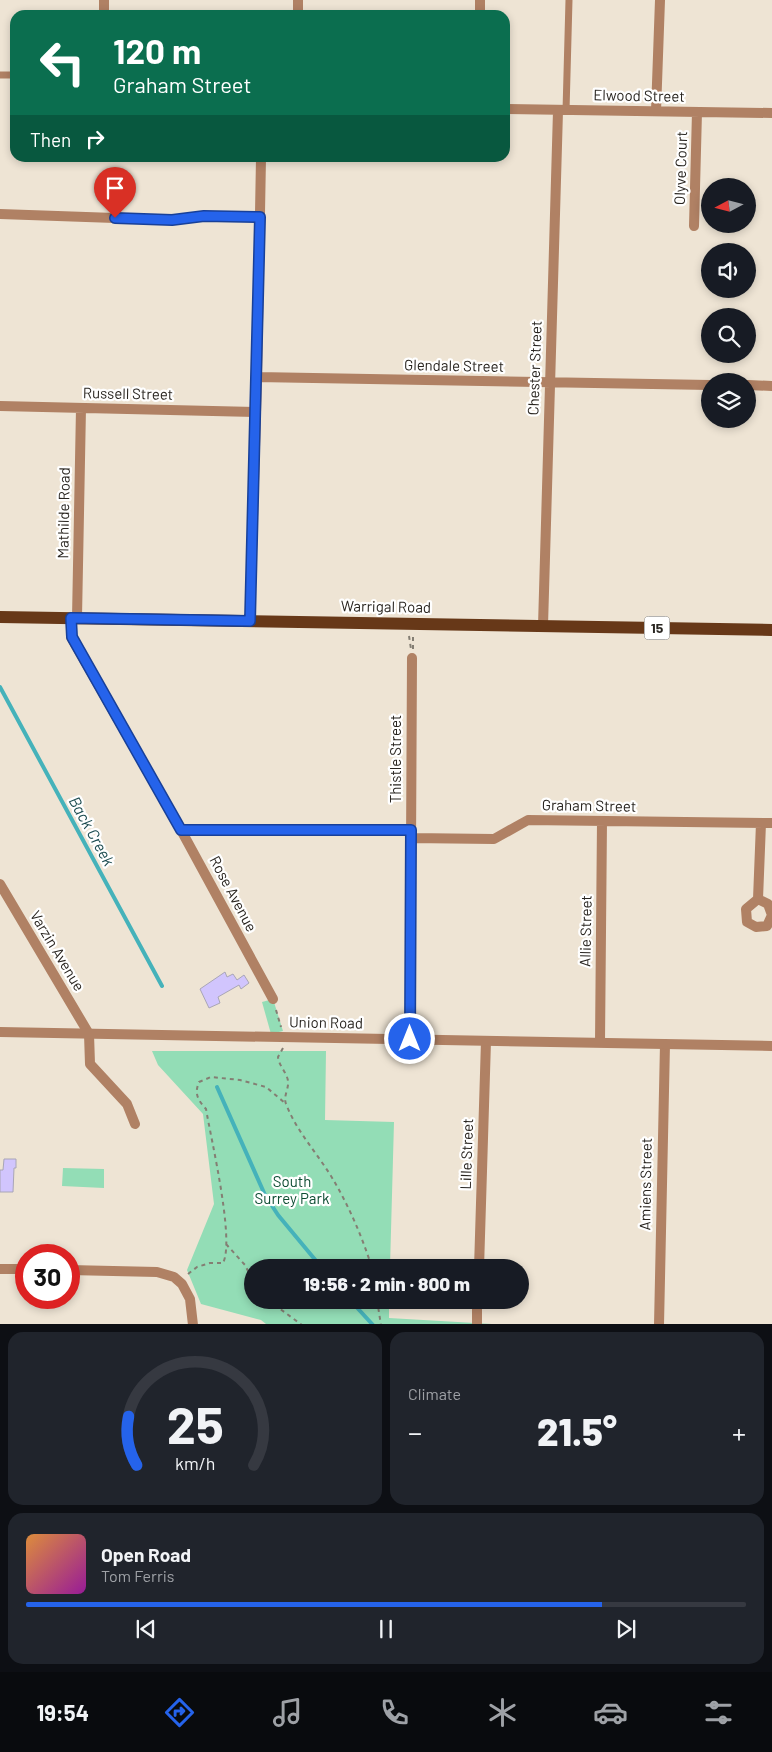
<!DOCTYPE html>
<meta charset="utf-8">
<style>
body{margin:0;font-family:Barlow,sans-serif;background:#20242c;color:#f1f3f6;height:100vh;display:flex;flex-direction:column;font-size:19px;white-space:nowrap}
*{box-sizing:border-box;margin:0}
p{font-size:16px;color:#9ea1a6}
.icon{flex:none;width:28px;height:28px;fill:none;stroke:currentColor;stroke-width:2;stroke-linecap:round;stroke-linejoin:round}
.map{position:relative;height:1324px;overflow:hidden}
.sheet{display:flex;flex-direction:column;gap:8px;padding:8px;background:#0d0f14;flex:1}
.sheet>*{flex:none}
.top-card{position:absolute;left:10px;top:10px;width:500px;height:152px;border-radius:15px;box-shadow:0 2px 8px #0003;background:#0b6e4f;color:#fff;overflow:hidden}
.needle{width:32px;rotate:263deg}
.tools{position:absolute;left:701px;top:178px;display:grid;gap:10px}
.tools a{display:grid;place-items:center;width:55px;height:55px;border-radius:50%;background:#171b24;box-shadow:0 2px 8px #0003;font-size:25px}
.speed{position:absolute;left:15px;top:1244px;display:flex;gap:10px;font-size:25px;font-weight:700;text-align:center}
.speed>*{display:grid;place-content:center;width:65px;height:65px;border-radius:50%;background:#171b24;box-shadow:0 2px 8px #0003;line-height:1}
.speed .limit{border:8px solid #d22;background:#fff;color:#111}
.pin{position:absolute;display:grid;place-items:center;width:42px;height:42px;color:#fff;margin:-51px -21px;border-radius:50% 50% 50% 0;rotate:-45deg;box-shadow:0 0 5px #0007}
.pin .icon{rotate:45deg}
.me{position:absolute;width:55px;margin:-28px;rotate:0deg;stroke-linejoin:round;filter:drop-shadow(0 0 4px #0008)}
.turn{display:flex;align-items:center;gap:18px;height:105px;padding:0 20px;font-size:22px}
.turn .icon{width:65px;height:65px;stroke-width:2.5}
.turn b{display:block;font-size:35px;line-height:42px}
.then{display:flex;align-items:center;height:48px;padding:0 20px;background:#0003;gap:10px;font-size:19px}
.big{font-size:38px;font-weight:800;line-height:1.1}
.sheet .tile{flex:1;display:flex;flex-direction:column;justify-content:center;gap:8px;min-width:0;padding:0 18px;border-radius:15px;background:#20242c}
.sheet .dial{align-items:center;gap:0}
.dial svg{height:130px;overflow:visible;fill:none;stroke:#363941;stroke-width:7;stroke-linecap:round;text-anchor:middle}
.dial text{fill:#f1f3f6;stroke:none}
.song{display:flex;align-items:center;gap:15px}
.cover{width:60px;height:60px;border-radius:8px;background:linear-gradient(135deg,hsl(30 70% 55%),hsl(300 70% 35%))}
.played{height:5px;border-radius:2px;background:linear-gradient(90deg,#2563eb 80%,#363941 80%)}
.keys{display:flex;justify-content:space-around;direction:ltr}
.heat{display:flex;justify-content:space-between;align-items:center;font-size:28px;direction:ltr}
.sheet .tiles{flex:1;display:grid;gap:8px;grid-template-columns:1fr 1fr}
.tile:last-child{grid-column:span 2}
.trip{position:absolute;left:244px;top:1259px;width:285px;height:50px;border-radius:25px;background:#171b24;box-shadow:0 2px 8px #0003;font-weight:800;line-height:50px;text-align:center}
.tab-bar{display:flex;height:80px;justify-content:space-around;align-items:center;background:#090b0e;color:#9ea1a6}
.tab-bar .icon{width:35px;height:35px}
.tab-bar .active{color:#2563eb}
.tab-bar b{font-size:22px;color:#f1f3f6}
.map>svg:first-child{display:block}
.green{fill:#93ddb6}
.lines{fill:none;stroke-linecap:round;stroke-linejoin:round}
.stream{stroke:#45b2ba;stroke-width:4}
.building{fill:#d1c5fd;stroke:#a9a6b6}
.path{stroke:#847e73;stroke-width:2;stroke-dasharray:4 4;stroke-linecap:butt}
.service{stroke:#b08164;stroke-width:7}
.minor{stroke:#b08164;stroke-width:10}
.tertiary{stroke:#b08164;stroke-width:10}
.primary{stroke:#673818;stroke-width:12}
.route-casing{stroke:#184099;stroke-width:12}
.route{stroke:#2563eb;stroke-width:9}
.labels{text-anchor:middle;stroke-width:4.5;stroke-linejoin:round;paint-order:stroke}
.shield{fill:#fff;stroke:#686662;stroke-width:1}
.shield-label{font-size:14px;font-weight:bold;fill:#28241f}
.street-label{font-size:15px;fill:#28241f;stroke:#fff}
.park-label{font-size:15px;fill:#0c4c32;stroke:#fff}
.water-label{font-size:16px;font-style:italic;fill:#1a4a4e;stroke:#fff}
</style>
<div class="map">
<svg width="772" height="1325" viewBox="0 0 772 1325">
<rect width="100%" height="100%" fill="#eee4d4"/>
<path class="green" d="M 273,999 L 283,1031 L 271,1034 L 262,1002 Z
M 152,1051 L 326,1051 L 325,1120 L 394,1122 L 390,1267 L 252,1268 L 252,1300 L 389,1300 L 389,1318 L 492,1324 L 266,1324 L 261,1320 L 201,1304 L 187,1270 L 214,1204 L 203,1114 L 158,1065 Z
M 63,1168 L 104,1169 L 104,1188 L 62,1186 Z"/>
<g class="lines">
<path class="stream" d="M 0,687 L 162,986
M 217,1087 L 265,1195 L 278,1215 L 322,1268
M 350,1300 L 373,1325"/>
</g>
<path class="building" d="M 225,972 L 227,977 L 233,974 L 237,980 L 244,975 L 249,983 L 241,989 L 239,985 L 218,997 L 220,1003 L 209,1008 L 200,989 Z
M 4,1159 L 16,1159 L 16,1168 L 14,1168 L 13,1192 L 0,1192 L 0,1170 L 3,1170 Z"/>
<g class="lines">
<path class="path" d="M 409,636 L 411,649
M 413,649 L 413,636
M 276,1010 L 281,1027
M 283,1048 L 278,1057 C 279,1066 287,1073 288,1081 C 289,1089 283,1096 286,1104 C 296,1130 316,1152 331,1176 C 348,1204 362,1236 372,1268
M 226,1244 L 245,1265 L 252,1279
M 188,1274 L 197,1267 L 210,1263 L 223,1263 C 235,1240 211,1139 206,1109 C 198,1100 194,1094 199,1082 L 211,1077 L 240,1080 L 266,1087 L 285,1103
M 268,1300 L 302,1325
M 377,1300 L 381,1325"/>
<path class="service" d="M 0,75 L 15,75
M 566,111 L 569,0"/>
<path class="minor" d="M 104,15 L 104,0
M 298,15 L 298,0
M 480,15 L 480,0
M 505,109 L 772,113
M 656,111 L 660,0
M 0,214 L 172,220 L 204,216 L 260,217
M 694,226 L 697,112
M 257,377 L 710,385
M 748,385 L 772,386
M 0,406 L 255,412
M 71,618 L 71,637 L 181,830 L 273,999
M 77,618 L 81,408
M 250,621 L 257,377 L 261,158
M 543,626 L 558,111
M 761,823 L 758,899 L 746,909 L 747,922 L 756,927 L 767,926 L 772,915
M 181,830 L 411,830
M 410,838 L 494,839 L 528,820 L 772,823
M 0,884 L 89,1034 L 90,1064 L 127,1104 L 135,1124
M 758,899 L 768,904 L 772,915
M 410,1039 L 412,658
M 600,1042 L 602,821
M 479,1268 L 486,1041
M 0,1269 L 26,1269
M 69,1270 L 157,1272 L 174,1277 L 182,1284 L 190,1299 L 193,1325
M 477,1325 L 477,1300
M 659,1325 L 665,1044"/>
<path class="tertiary" d="M 0,1032 L 772,1046"/>
<path class="primary" d="M 0,617 L 772,630"/>
</g>
<g class="lines">
<defs>
<path id="route" d="M 115,218 L 172,220 L 204,216 L 260,217 L 250,621 L 71,618 L 72,637 L 181,830 L 411,830 L 410,1039"/>
</defs>
<use href="#route" class="route-casing"/>
<use href="#route" class="route"/>
</g>
<g class="labels">
<rect class="shield" x="644.5" y="616.5" width="25" height="23" rx="4"/>
<g class="shield-label">
<text x="657" y="633">15</text>
</g>
<g class="street-label">
<text transform="translate(639 96) rotate(1)" y="5">Elwood Street</text>
<text transform="translate(681 168) rotate(-88)" y="5">Olyve Court</text>
<text transform="translate(454 366) rotate(1)" y="5">Glendale Street</text>
<text transform="translate(535 368) rotate(-88)" y="5">Chester Street</text>
<text transform="translate(128 394) rotate(1)" y="5">Russell Street</text>
<text transform="translate(64 513) rotate(-89)" y="5">Mathilde Road</text>
<text transform="translate(386 607) rotate(1)" y="5">Warrigal Road</text>
<text transform="translate(396 759) rotate(-90)" y="5">Thistle Street</text>
<text transform="translate(589 806) rotate(1)" y="5">Graham Street</text>
<text transform="translate(233 894) rotate(62)" y="5">Rose Avenue</text>
<text transform="translate(586 931) rotate(-89)" y="5">Allie Street</text>
<text transform="translate(57 951) rotate(59)" y="5">Varzin Avenue</text>
<text transform="translate(326 1023) rotate(1)" y="5">Union Road</text>
<text transform="translate(467 1154) rotate(-88)" y="5">Lille Street</text>
<text transform="translate(646 1184) rotate(-89)" y="5">Amiens Street</text>
</g>
<g class="park-label">
<text x="292" y="1187">South<tspan x="292" dy="17">Surrey Park</tspan></text>
</g>
<g class="water-label">
<text transform="translate(92 831) rotate(61)" y="6">Back Creek</text>
</g>
</g>
</svg>
<div class="tools">
<a><svg class="needle" viewBox="-14 -14 28 28"><path d="M0-13l5 13h-10z" fill="#e53935"/><path d="M0 13l5-13h-10z" fill="#9ea1a6"/></svg></a>
<a><svg class="icon" aria-label="sound" viewBox="0 0 24 24"><path d="M4 9h4l5-4v14l-5-4H4zM17 9q2 3 0 6"/></svg></a>
<a><svg class="icon" aria-label="search" viewBox="0 0 24 24"><circle cx="10" cy="10" r="6"/><path d="M15 15l6 6"/></svg></a>
<a><svg class="icon" aria-label="layers" viewBox="0 0 24 24"><path d="M12 4l9 5-9 5-9-5zM3 14l9 5 9-5"/></svg></a>
</div>
<div class="speed"><div class="limit">30</div></div>
<div class="pin" style="left:115px;top:218px;background:#d93025"><svg class="icon" aria-label="arrive" viewBox="0 0 24 24"><path d="M6 21V4h12l-3 4 3 4H6"/></svg></div>
<svg class="me" style="left:410px;top:1039px" viewBox="-20 -20 40 40"><circle r="17" fill="#2563eb" stroke="#fff" stroke-width="3"/><path d="M0-11L8 9 0 5-8 9z" fill="#fff"/></svg>
<div class="trip">19:56 · 2 min · 800 m</div>
<div class="top-card">
<div class="turn"><svg class="icon" aria-label="left" viewBox="0 0 24 24"><path d="M17 20v-9H6M10 6l-5 5 5 5"/></svg><div><b>120 m</b>Graham Street</div></div>
<div class="then">Then<svg class="icon" aria-label="right" viewBox="0 0 24 24"><path d="M7 20v-9h11M14 6l5 5-5 5"/></svg></div>
</div>
</div>
<section class="sheet">
<div class="tiles">
<div class="tile dial"><svg viewBox="0 0 100 80">
<path d="M14 69A42 42 0 1 1 86 69"/>
<path d="M14 69A42 42 0 0 1 9 39" stroke="#2563eb"/>
<text x="50" y="56" font-size="32" font-weight="700">25</text>
<text x="50" y="72" font-size="11">km/h</text>
</svg></div>
<div class="tile"><p>Climate</p>
<div class="heat"><a>−</a><b class="big">21.5°</b><a>+</a></div>
</div>
<div class="tile">
<div class="song"><i class="cover"></i><div><b>Open Road</b><p>Tom Ferris</p></div></div>
<div class="played"></div>
<div class="keys"><svg class="icon" aria-label="previous" viewBox="0 0 24 24"><path d="M18 5L8 12l10 7zM5 5v14"/></svg><svg class="icon" aria-label="pause" viewBox="0 0 24 24"><path d="M8 5v14M16 5v14"/></svg><svg class="icon" aria-label="next" viewBox="0 0 24 24"><path d="M6 5l10 7-10 7zM19 5v14"/></svg></div>
</div>
</div>
</section>
<nav class="tab-bar">
<b>19:54</b>
<svg class="icon active" aria-label="directions" viewBox="0 0 24 24"><path d="M12 3l9 9-9 9-9-9zM9 14v-3h6M13 9l2 2-2 2"/></svg>
<svg class="icon" aria-label="music" viewBox="0 0 24 24"><path d="M9 18V5l10-2v13"/><circle cx="6" cy="18" r="3"/><circle cx="16" cy="16" r="3"/></svg>
<svg class="icon" aria-label="phone" viewBox="0 0 24 24"><path d="M5 4h4l2 5-3 2q2 4 5 5l2-3 5 2v4C11 20 4 13 5 4z"/></svg>
<svg class="icon" aria-label="climate" viewBox="0 0 24 24"><path d="M12 3v18M4 7l16 10M4 17L20 7"/></svg>
<svg class="icon" aria-label="car" viewBox="0 0 24 24"><path d="M5 17H2v-5l4-1 3-4h7l3 4 3 1v5h-3M9 17h6M6 11h13"/><circle cx="7" cy="17" r="2"/><circle cx="17" cy="17" r="2"/></svg>
<svg class="icon" aria-label="filters" viewBox="0 0 24 24"><path d="M4 7h16M4 17h16"/><circle cx="9" cy="7" r="2"/><circle cx="15" cy="17" r="2"/></svg>
</nav>
